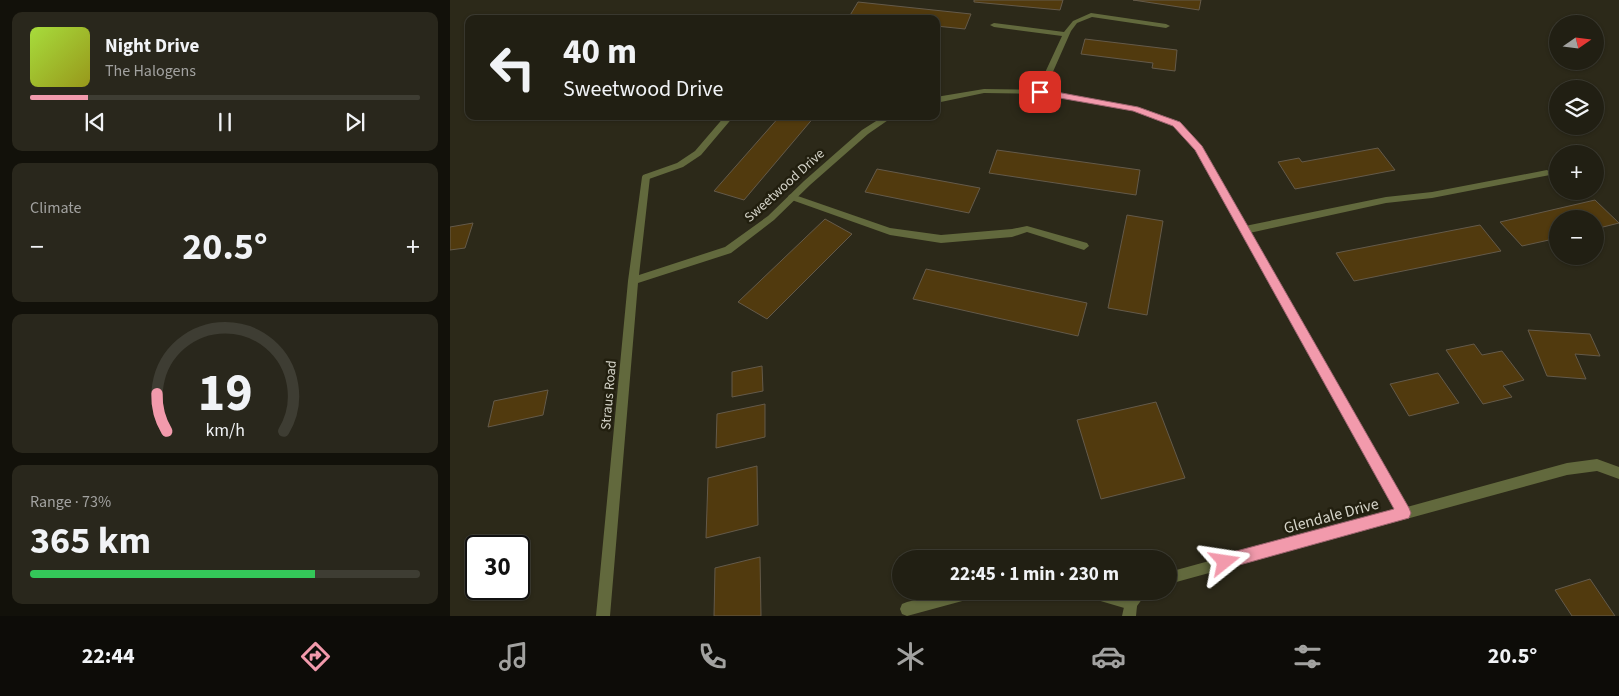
<!DOCTYPE html>
<meta charset="utf-8">
<style>
body{margin:0;font-family:"Source Sans 3",sans-serif;background:#29271c;color:#f1f3f6;height:100vh;display:flex;flex-direction:column;font-size:19px;white-space:nowrap}
*{box-sizing:border-box;margin:0}
p{font-size:16px;color:#a2a2a0}
.icon{flex:none;width:28px;height:28px;fill:none;stroke:currentColor;stroke-width:2;stroke-linecap:round;stroke-linejoin:round}
.map{position:relative;flex:1;overflow:hidden}
.drawer{display:flex;flex-direction:column;gap:12px;padding:12px;background:#12110a;width:450px}
.drawer>*{flex:none}
.banner{position:absolute;left:15px;top:15px;width:475px;height:105px;border-radius:10px;box-shadow:0 1px 4px #0004,0 0 0 1px #3e3d33;background:#211f13;color:#f1f3f6;overflow:hidden}
.needle{width:32px;rotate:76deg}
.fabs{position:absolute;left:1099px;top:15px;display:grid;gap:10px}
.fabs a{display:grid;place-items:center;width:55px;height:55px;border-radius:50%;background:#211f13;box-shadow:0 1px 4px #0004,0 0 0 1px #3e3d33;font-size:25px}
.speed{position:absolute;left:15px;top:535px;display:flex;gap:10px;font-size:25px;font-weight:700;text-align:center}
.speed>*{display:grid;place-content:center;width:65px;height:65px;border-radius:50%;background:#211f13;box-shadow:0 1px 4px #0004,0 0 0 1px #3e3d33;line-height:1}
.speed .limit{border:2px solid #111;border-radius:8px;background:#fff;color:#111}
.pin{position:absolute;display:grid;place-items:center;width:42px;height:42px;color:#fff;margin:-21px;border-radius:10px;box-shadow:0 2px 8px #0006}
.me{position:absolute;width:55px;margin:-28px;rotate:75deg;stroke-linejoin:round;filter:drop-shadow(0 0 4px #0008)}
.turn{display:flex;align-items:center;gap:18px;height:105px;padding:0 15px;font-size:22px}
.turn .icon{width:65px;height:65px;stroke-width:2.5}
.turn b{display:block;font-size:35px;line-height:42px}
.big{font-size:38px;font-weight:700;line-height:1.1}
.drawer .widget{flex:1;display:flex;flex-direction:column;justify-content:center;gap:8px;min-width:0;padding:0 18px;border-radius:10px;background:#29271c}
.drawer .dial{align-items:center;gap:0}
.dial svg{height:130px;overflow:visible;fill:none;stroke:#3e3d33;stroke-width:7;stroke-linecap:round;text-anchor:middle}
.dial text{fill:#f1f3f6;stroke:none}
.song{display:flex;align-items:center;gap:15px}
.cover{width:60px;height:60px;border-radius:8px;background:linear-gradient(135deg,hsl(80 70% 55%),hsl(60 70% 35%))}
.played{height:5px;border-radius:2px;background:linear-gradient(90deg,#f29aac 15%,#3e3d33 15%)}
.keys{display:flex;justify-content:space-around;direction:ltr}
.heat{display:flex;justify-content:space-between;align-items:center;font-size:28px;direction:ltr}
.charge{height:8px;border-radius:4px;background:linear-gradient(90deg,#34c759 73%,#3e3d33 0)}
.trip{position:absolute;left:442px;top:550px;width:285px;height:50px;border-radius:25px;background:#211f13;box-shadow:0 1px 4px #0004,0 0 0 1px #3e3d33;font-weight:700;line-height:50px;text-align:center}
.menu{display:flex;height:80px;justify-content:space-around;align-items:center;background:#0d0c08;color:#a2a2a0}
.menu .icon{width:35px;height:35px}
.menu .selected{color:#f29aac}
.menu b{font-size:22px;color:#f1f3f6}
main{display:flex;flex:1;min-height:0}
.map>svg:first-child{display:block}
.building{fill:#513a0e;stroke:#645a4a}
.lines{fill:none;stroke-linecap:round;stroke-linejoin:round}
.lane{fill:#62693d;fill-rule:evenodd}
.street{fill:#62693d;fill-rule:evenodd}
.route{fill:#f29aac;stroke:#9d6470}
.labels{text-anchor:middle;stroke-width:5;stroke-linejoin:round;paint-order:stroke}
.street-label{font-size:14px;fill:#d5d4c9;stroke:#221f0f}
.near-street-label{font-size:16px;fill:#d5d4c9;stroke:#221f0f}
</style>
<main>
<section class="drawer">
<div class="widget">
<div class="song"><i class="cover"></i><div><b>Night Drive</b><p>The Halogens</p></div></div>
<div class="played"></div>
<div class="keys"><svg class="icon" aria-label="previous" viewBox="0 0 24 24"><path d="M18 5L8 12l10 7zM5 5v14"/></svg><svg class="icon" aria-label="pause" viewBox="0 0 24 24"><path d="M8 5v14M16 5v14"/></svg><svg class="icon" aria-label="next" viewBox="0 0 24 24"><path d="M6 5l10 7-10 7zM19 5v14"/></svg></div>
</div>
<div class="widget"><p>Climate</p>
<div class="heat"><a>−</a><b class="big">20.5°</b><a>+</a></div>
</div>
<div class="widget dial"><svg viewBox="0 0 100 80">
<path d="M14 69A42 42 0 1 1 86 69"/>
<path d="M14 69A42 42 0 0 1 8 46" stroke="#f29aac"/>
<text x="50" y="56" font-size="32" font-weight="700">19</text>
<text x="50" y="72" font-size="11">km/h</text>
</svg></div>
<div class="widget"><p>Range · 73%</p><b class="big">365 km</b><div class="charge"></div></div>
</section>
<div class="map">
<svg width="1169" height="616" viewBox="0 0 1169 616">
<rect width="100%" height="100%" fill="#2c2919"/>
<path class="building" d="M 524,0 L 613,0 L 610,10 L 524,2 Z
M 683,0 L 751,0 L 749,10 Z
M 408,2 L 521,14 L 515,29 L 486,26 L 486,19 L 399,17 Z
M 635,39 L 727,50 L 725,71 L 702,68 L 703,63 L 631,54 Z
M 330,116 L 365,116 L 294,200 L 264,191 Z
M 928,148 L 945,170 L 845,189 L 828,162 L 849,158 L 852,162 Z
M 547,150 L 690,170 L 686,195 L 539,173 Z
M 427,169 L 530,188 L 519,213 L 415,192 Z
M 1145,200 L 1169,223 L 1145,229 L 1145,219 L 1108,219 L 1108,238 L 1072,246 L 1050,222 Z
M 677,215 L 713,221 L 697,315 L 658,308 Z
M 375,219 L 402,234 L 317,319 L 288,302 Z
M 23,223 L 15,248 L 0,250 L 0,227 Z
M 1030,225 L 1051,251 L 904,281 L 886,253 Z
M 476,269 L 637,303 L 628,336 L 463,299 Z
M 1078,330 L 1140,334 L 1150,356 L 1125,354 L 1136,379 L 1097,376 Z
M 1024,344 L 1032,355 L 1052,351 L 1074,380 L 1053,386 L 1062,397 L 1033,404 L 996,350 Z
M 312,366 L 313,391 L 282,397 L 282,372 Z
M 988,373 L 1009,403 L 959,416 L 940,384 Z
M 98,390 L 93,415 L 38,427 L 44,401 Z
M 706,402 L 735,478 L 651,499 L 627,420 Z
M 315,404 L 315,437 L 266,448 L 267,414 Z
M 307,466 L 308,525 L 256,538 L 258,478 Z
M 310,557 L 311,616 L 264,616 L 265,568 Z
M 1140,579 L 1165,616 L 1122,616 L 1105,590 Z"/>
<g class="lines">
<path class="lane" d="M 641,13 L 716,24 L 720,26 L 716,28 L 642,17 L 627,23 L 621,31 L 594,92 L 590,94 L 586,92 L 612,36 L 544,27 L 540,25 L 544,23 L 614,32 L 623,21 Z
M 275,116 L 284,116 L 251,155 L 233,167 L 199,179 L 193,179 L 192,177 L 193,175 L 227,163 L 245,151 Z
M 1097,170 L 1101,173 L 1100,175 L 982,198 L 936,203 L 795,234 L 790,230 L 795,226 L 936,197 L 982,192 Z
M 342,194 L 440,228 L 491,235 L 562,229 L 577,226 L 637,243 L 639,246 L 634,250 L 577,232 L 562,237 L 491,243 L 440,235 L 339,199 L 338,197 L 339,195 Z
M 501,591 L 533,591 L 532,596 L 527,597 L 457,616 L 452,614 L 450,609 L 452,604 L 457,602 Z
M 631,591 L 662,591 L 686,598 L 688,603 L 686,608 L 681,610 L 637,597 L 632,596 Z"/>
<path class="street" d="M 534,89 L 590,90 L 688,107 L 730,122 L 752,148 L 957,507 L 1117,463 L 1147,459 L 1169,467 L 1169,479 L 1147,471 L 1117,475 L 719,584 L 719,572 L 946,510 L 745,150 L 724,126 L 684,111 L 590,94 L 534,93 L 486,103 L 486,97 Z
M 434,116 L 444,116 L 418,134 L 360,185 L 324,220 L 281,253 L 188,283 L 160,616 L 146,616 L 178,281 L 192,177 L 196,174 L 200,177 L 189,275 L 275,247 L 318,216 L 354,181 L 412,130 Z
M 683,591 L 698,591 L 687,606 L 686,616 L 672,616 L 676,598 Z"/>
</g>
<path class="route" d="M 590,89 L 688,107 L 730,122 L 752,146 L 959,508 L 961,513 L 959,518 L 775,569 L 770,567 L 768,562 L 770,557 L 775,554 L 944,509 L 745,150 L 723,126 L 683,111 L 587,94 L 586,92 Z"/>
<g class="labels">
<g class="street-label">
<text transform="translate(334 185) rotate(-42)" y="5">Sweetwood Drive</text>
<text transform="translate(158 395) rotate(-85)" y="5">Straus Road</text>
</g>
<g class="near-street-label">
<text transform="translate(881 515) rotate(-15)" y="6">Glendale Drive</text>
</g>
</g>
</svg>
<div class="fabs">
<a><svg class="needle" viewBox="-14 -14 28 28"><path d="M0-13l5 13h-10z" fill="#e53935"/><path d="M0 13l5-13h-10z" fill="#a2a2a0"/></svg></a>
<a><svg class="icon" aria-label="layers" viewBox="0 0 24 24"><path d="M12 4l9 5-9 5-9-5zM3 14l9 5 9-5"/></svg></a>
<a>+</a>
<a>−</a>
</div>
<div class="speed"><div class="limit">30</div></div>
<div class="pin" style="left:590px;top:92px;background:#d93025"><svg class="icon" aria-label="arrive" viewBox="0 0 24 24"><path d="M6 21V4h12l-3 4 3 4H6"/></svg></div>
<svg class="me" style="left:775px;top:562px" viewBox="-20 -20 40 40"><path d="M0-17L14 15 0 8-14 15z" fill="#f29aac" stroke="#fff" stroke-width="4"/></svg>
<div class="trip">22:45 · 1 min · 230 m</div>
<div class="banner">
<div class="turn"><svg class="icon" aria-label="left" viewBox="0 0 24 24"><path d="M17 20v-9H6M10 6l-5 5 5 5"/></svg><div><b>40 m</b>Sweetwood Drive</div></div>
</div>
</div>
</main>
<nav class="menu">
<b>22:44</b>
<svg class="icon selected" aria-label="directions" viewBox="0 0 24 24"><path d="M12 3l9 9-9 9-9-9zM9 14v-3h6M13 9l2 2-2 2"/></svg>
<svg class="icon" aria-label="music" viewBox="0 0 24 24"><path d="M9 18V5l10-2v13"/><circle cx="6" cy="18" r="3"/><circle cx="16" cy="16" r="3"/></svg>
<svg class="icon" aria-label="phone" viewBox="0 0 24 24"><path d="M5 4h4l2 5-3 2q2 4 5 5l2-3 5 2v4C11 20 4 13 5 4z"/></svg>
<svg class="icon" aria-label="climate" viewBox="0 0 24 24"><path d="M12 3v18M4 7l16 10M4 17L20 7"/></svg>
<svg class="icon" aria-label="car" viewBox="0 0 24 24"><path d="M5 17H2v-5l4-1 3-4h7l3 4 3 1v5h-3M9 17h6M6 11h13"/><circle cx="7" cy="17" r="2"/><circle cx="17" cy="17" r="2"/></svg>
<svg class="icon" aria-label="filters" viewBox="0 0 24 24"><path d="M4 7h16M4 17h16"/><circle cx="9" cy="7" r="2"/><circle cx="15" cy="17" r="2"/></svg>
<b>20.5°</b>
</nav>
